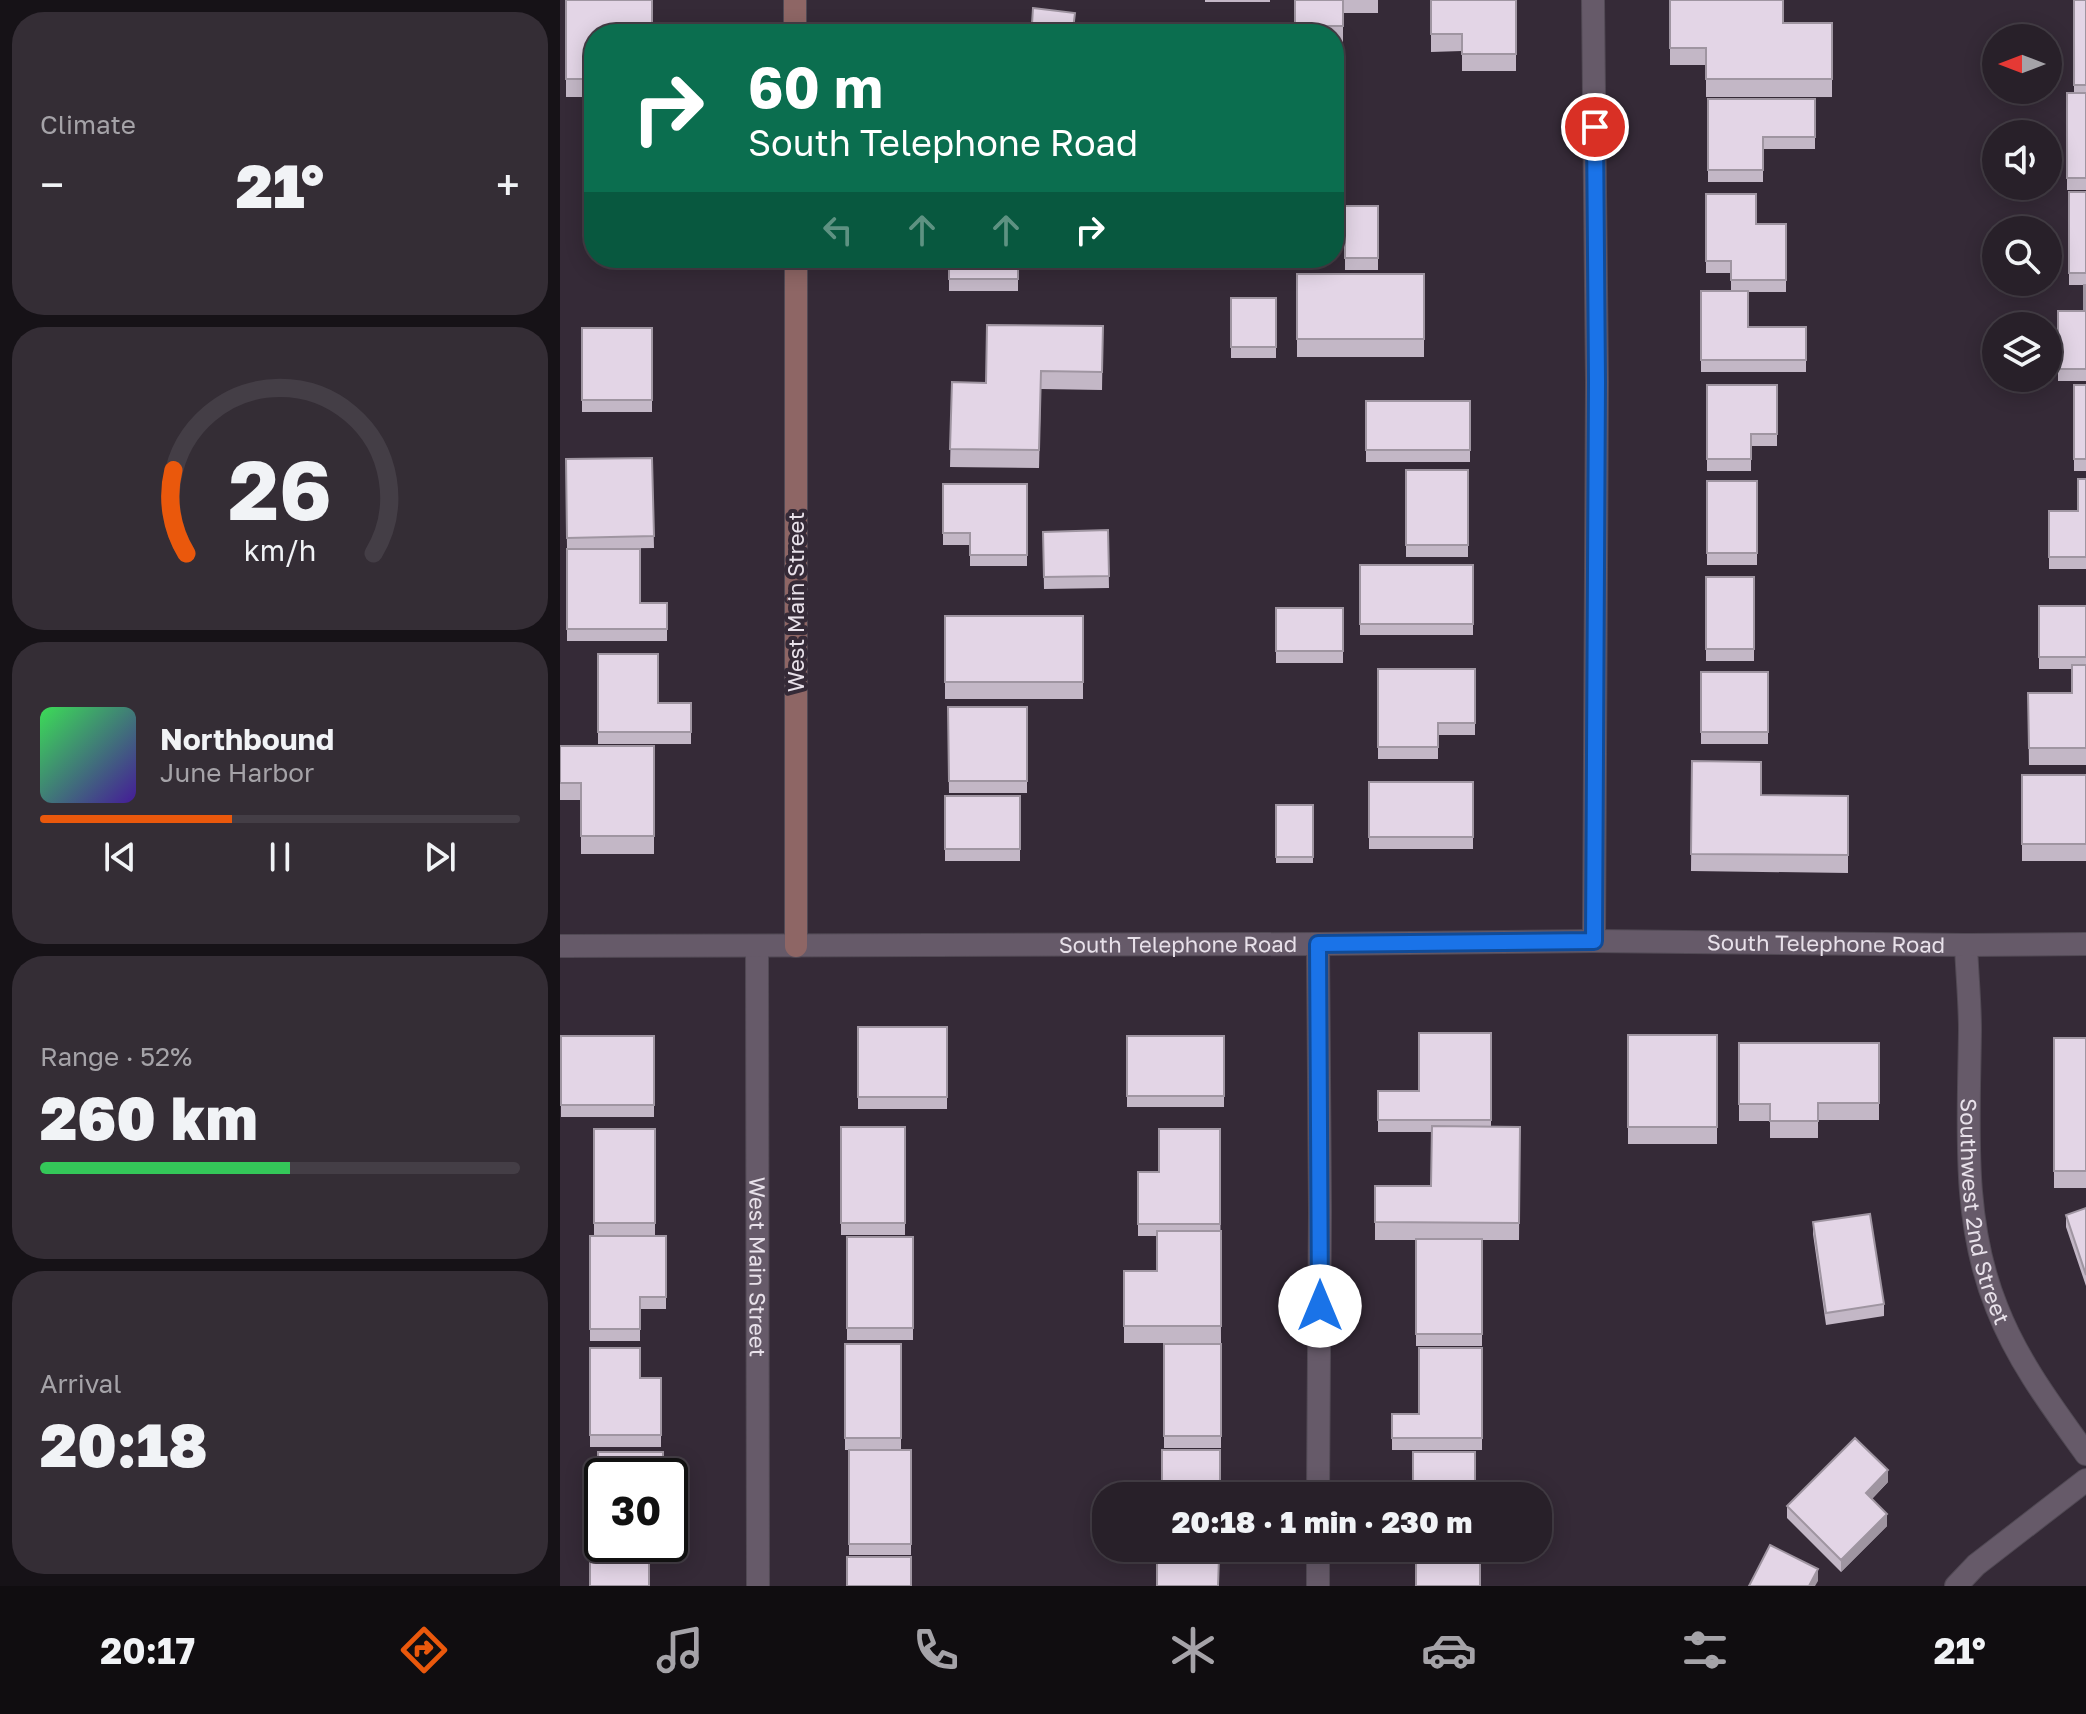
<!DOCTYPE html>
<meta charset="utf-8">
<style>
body{margin:0;font-family:"Golos Text",sans-serif;background:#342d35;color:#f1f3f6;height:100vh;display:flex;flex-direction:column;font-size:30px;white-space:nowrap}
*{box-sizing:border-box;margin:0}
p{font-size:26px;color:#a5a3a8}
.icon{flex:none;width:44px;height:44px;fill:none;stroke:currentColor;stroke-width:2;stroke-linecap:round;stroke-linejoin:round}
.map{position:relative;flex:1;overflow:hidden}
.panel{display:flex;flex-direction:column;gap:12px;padding:12px;background:#161217;width:560px}
.panel>*{flex:none}
.guide{position:absolute;left:24px;top:24px;width:760px;height:244px;border-radius:32px;box-shadow:0 4px 20px #0003,0 0 0 2px #443e46;background:#0b6e4f;color:#fff;overflow:hidden}
.needle{width:52px;rotate:270deg}
.tools{position:absolute;left:1422px;top:24px;display:grid;gap:16px}
.tools a{display:grid;place-items:center;width:80px;height:80px;border-radius:50%;background:#282029;box-shadow:0 4px 20px #0003,0 0 0 2px #443e46;font-size:40px}
.speed{position:absolute;left:24px;top:1458px;display:flex;gap:16px;font-size:40px;font-weight:700;text-align:center}
.speed>*{display:grid;place-content:center;width:104px;height:104px;border-radius:50%;background:#282029;box-shadow:0 4px 20px #0003,0 0 0 2px #443e46;line-height:1}
.speed .limit{border:4px solid #111;border-radius:12px;background:#fff;color:#111}
.pin{position:absolute;display:grid;place-items:center;width:68px;height:68px;color:#fff;margin:-34px;border:4px solid #fff;border-radius:50%;box-shadow:0 2px 8px #0007}
.me{position:absolute;width:88px;margin:-44px;rotate:0deg;stroke-linejoin:round;filter:drop-shadow(0 0 6px #0008)}
.turn{display:flex;align-items:center;gap:28px;height:168px;padding:0 32px;font-size:36px}
.turn .icon{width:104px;height:104px;stroke-width:2.5}
.turn b{display:block;font-size:56px;line-height:68px}
.lanes{display:flex;align-items:center;height:76px;padding:0 32px;background:#0003;justify-content:center;gap:40px;direction:ltr}
.lanes .off{opacity:.35}
.big{font-size:60px;font-weight:800;line-height:1.1}
.panel .card{flex:1;display:flex;flex-direction:column;justify-content:center;gap:12px;min-width:0;padding:0 28px;border-radius:32px;background:#342d35}
.panel .dial{align-items:center;gap:0}
.dial svg{height:208px;overflow:visible;fill:none;stroke:#443e46;stroke-width:7;stroke-linecap:round;text-anchor:middle}
.dial text{fill:#f1f3f6;stroke:none}
.song{display:flex;align-items:center;gap:24px}
.cover{width:96px;height:96px;border-radius:12px;background:linear-gradient(135deg,hsl(130 70% 55%),hsl(260 70% 35%))}
.played{height:8px;border-radius:4px;background:linear-gradient(90deg,#ea580c 40%,#443e46 40%)}
.keys{display:flex;justify-content:space-around;direction:ltr}
.heat{display:flex;justify-content:space-between;align-items:center;font-size:44px;direction:ltr}
.charge{height:12px;border-radius:6px;background:linear-gradient(90deg,#34c759 52%,#443e46 0)}
.trip{position:absolute;left:532px;top:1482px;width:460px;height:80px;border-radius:32px;background:#282029;box-shadow:0 4px 20px #0003,0 0 0 2px #443e46;font-weight:800;line-height:80px;text-align:center}
.menu{display:flex;height:128px;justify-content:space-around;align-items:center;background:#100d10;color:#a5a3a8}
.menu .icon{width:56px;height:56px}
.menu .active{color:#ea580c}
.menu b{font-size:36px;color:#f1f3f6}
main{display:flex;flex:1;min-height:0}
.map>svg:first-child{display:block}
.lines{fill:none;stroke-linecap:round;stroke-linejoin:round}
.minor-casing{stroke:#514954;stroke-width:24}
.tertiary-casing{stroke:#514954;stroke-width:24}
.secondary-casing{stroke:#514954;stroke-width:24}
.minor{stroke:#665a69;stroke-width:22}
.tertiary{stroke:#665a69;stroke-width:22}
.secondary{stroke:#8e6665;stroke-width:22}
.wall{fill:#c3b7c6}
.shaded-wall{fill:#9f95a1}
.building{fill:#e3d5e6;stroke:#9f95a1;stroke-width:2}
.route-casing{stroke:#114b97;stroke-width:20}
.route{stroke:#1a73e8;stroke-width:14}
.labels{text-anchor:middle;stroke-width:8;stroke-linejoin:round;paint-order:stroke}
.street-label{font-size:22px;fill:#e8e1ea;stroke:#352a37}
</style>
<main>
<section class="panel">
<div class="card"><p>Climate</p>
<div class="heat"><a>−</a><b class="big">21°</b><a>+</a></div>
</div>
<div class="card dial"><svg viewBox="0 0 100 80">
<path d="M14 69A42 42 0 1 1 86 69"/>
<path d="M14 69A42 42 0 0 1 9 37" stroke="#ea580c"/>
<text x="50" y="56" font-size="32" font-weight="700">26</text>
<text x="50" y="72" font-size="11">km/h</text>
</svg></div>
<div class="card">
<div class="song"><i class="cover"></i><div><b>Northbound</b><p>June Harbor</p></div></div>
<div class="played"></div>
<div class="keys"><svg class="icon" aria-label="previous" viewBox="0 0 24 24"><path d="M18 5L8 12l10 7zM5 5v14"/></svg><svg class="icon" aria-label="pause" viewBox="0 0 24 24"><path d="M8 5v14M16 5v14"/></svg><svg class="icon" aria-label="next" viewBox="0 0 24 24"><path d="M6 5l10 7-10 7zM19 5v14"/></svg></div>
</div>
<div class="card"><p>Range · 52%</p><b class="big">260 km</b><div class="charge"></div></div>
<div class="card"><p>Arrival</p><b class="big">20:18</b></div>
</section>
<div class="map">
<svg width="1526" height="1586" viewBox="0 0 1526 1586">
<rect width="100%" height="100%" fill="#352a37"/>
<g class="lines">
<defs>
<g id="minor">
<path d="M 1033,0 L 1037,382 L 1034,941"/>
<path id="s1" d="M 1406,945 C 1407,973 1410,1002 1410,1030 C 1409,1124 1401,1220 1437,1308 C 1458,1362 1493,1408 1526,1454"/>
<path id="s2" d="M 197,947 L 198,1586"/>
<path d="M 758,1496 L 760,1211 L 758,944"/>
<path d="M 758,1586 L 758,1548"/>
<path d="M 1396,1586 L 1416,1565 L 1526,1480"/>
</g>
<g id="tertiary">
<path id="s3" d="M 0,946 L 758,944 L 1034,941 L 1406,945 L 1526,944"/>
</g>
<path id="secondary" d="M 235,0 L 235,34
M 236,258 L 236,946"/>
</defs>
<use href="#minor" class="minor-casing"/>
<use href="#tertiary" class="tertiary-casing"/>
<use href="#secondary" class="secondary-casing"/>
<use href="#minor" class="minor"/>
<use href="#tertiary" class="tertiary"/>
<use href="#secondary" class="secondary"/>
</g>
<path class="wall" d="M 6,0 L 34,34 L 34,97 L 6,97 Z
M 645,0 L 710,0 L 710,2 L 645,2 Z
M 735,0 L 818,0 L 818,13 L 783,13 L 783,43 L 774,43 L 774,34 L 735,34 Z
M 871,0 L 956,0 L 956,71 L 902,71 L 902,51 L 871,52 Z
M 1110,0 L 1223,23 L 1272,23 L 1272,97 L 1146,97 L 1146,65 L 1110,65 Z
M 1514,0 L 1526,0 L 1526,190 L 1507,190 L 1507,93 L 1514,93 Z
M 473,8 L 515,19 L 513,34 L 472,30 Z
M 1148,99 L 1255,99 L 1255,149 L 1203,149 L 1203,182 L 1148,182 Z
M 1509,192 L 1526,192 L 1526,285 L 1509,285 Z
M 1146,194 L 1196,224 L 1226,224 L 1226,292 L 1188,292 L 1188,327 L 1246,327 L 1246,372 L 1141,372 L 1141,291 L 1171,291 L 1171,273 L 1146,273 Z
M 774,206 L 818,206 L 818,270 L 785,270 L 785,245 L 774,245 Z
M 389,258 L 458,258 L 458,291 L 389,291 Z
M 737,274 L 864,274 L 864,357 L 737,357 Z
M 1526,285 L 1526,381 L 1498,381 L 1498,311 L 1524,311 Z
M 671,298 L 716,298 L 716,358 L 671,358 Z
M 543,326 L 542,390 L 481,389 L 479,468 L 390,467 L 392,382 L 426,383 Z
M 22,328 L 92,328 L 92,412 L 22,412 Z
M 1147,385 L 1217,385 L 1217,446 L 1191,446 L 1191,471 L 1147,471 Z
M 1514,385 L 1526,385 L 1526,471 L 1514,471 Z
M 806,401 L 910,401 L 910,462 L 806,462 Z
M 92,458 L 94,548 L 7,549 L 6,459 Z
M 846,470 L 908,470 L 908,557 L 846,557 Z
M 1526,479 L 1526,569 L 1489,569 L 1489,511 L 1518,511 Z
M 1147,481 L 1197,481 L 1197,565 L 1147,565 Z
M 383,484 L 467,484 L 467,566 L 410,566 L 410,545 L 383,545 Z
M 548,530 L 549,588 L 484,589 L 483,532 Z
M 7,549 L 80,603 L 107,603 L 107,641 L 7,641 Z
M 800,565 L 913,565 L 913,635 L 800,635 Z
M 1146,577 L 1194,577 L 1194,661 L 1146,661 Z
M 1479,606 L 1526,606 L 1526,765 L 1469,765 L 1468,693 L 1512,693 L 1512,669 L 1479,669 Z
M 716,608 L 783,608 L 783,663 L 716,663 Z
M 385,616 L 523,616 L 523,699 L 385,699 Z
M 38,654 L 98,703 L 131,703 L 131,744 L 38,744 Z
M 818,669 L 915,669 L 915,735 L 878,735 L 878,759 L 818,759 Z
M 1141,672 L 1208,672 L 1208,744 L 1141,744 Z
M 388,707 L 467,707 L 467,793 L 389,793 Z
M 0,746 L 94,746 L 94,854 L 21,854 L 21,800 L 0,800 Z
M 1132,761 L 1201,795 L 1288,796 L 1288,873 L 1131,871 Z
M 1462,775 L 1526,775 L 1526,861 L 1462,861 Z
M 809,782 L 913,782 L 913,849 L 809,849 Z
M 385,796 L 460,796 L 460,861 L 385,861 Z
M 716,805 L 753,805 L 753,863 L 716,863 Z
M 298,1027 L 387,1027 L 387,1109 L 298,1109 Z
M 931,1033 L 931,1126 L 960,1127 L 959,1240 L 922,1240 L 922,1346 L 856,1346 L 856,1240 L 815,1240 L 815,1186 L 871,1186 L 872,1132 L 818,1132 L 818,1091 L 859,1091 Z
M 1068,1035 L 1157,1035 L 1157,1144 L 1068,1144 Z
M 1,1036 L 94,1036 L 94,1117 L 1,1117 Z
M 567,1036 L 664,1036 L 664,1107 L 567,1107 Z
M 1494,1038 L 1526,1038 L 1526,1188 L 1494,1188 Z
M 1179,1043 L 1319,1043 L 1319,1120 L 1258,1120 L 1258,1138 L 1210,1138 L 1210,1121 L 1179,1121 Z
M 281,1127 L 345,1127 L 345,1235 L 281,1235 Z
M 34,1129 L 95,1129 L 95,1235 L 34,1235 Z
M 660,1129 L 661,1343 L 564,1343 L 564,1271 L 597,1271 L 597,1236 L 578,1236 L 578,1172 L 599,1172 Z
M 1526,1208 L 1526,1286 L 1506,1227 L 1506,1215 Z
M 1253,1222 L 1324,1304 L 1324,1316 L 1266,1325 L 1253,1234 Z
M 30,1236 L 106,1236 L 106,1309 L 80,1309 L 80,1341 L 30,1341 Z
M 287,1237 L 353,1237 L 353,1340 L 287,1340 Z
M 285,1344 L 341,1344 L 341,1450 L 285,1450 Z
M 604,1344 L 661,1344 L 661,1448 L 604,1448 Z
M 30,1348 L 80,1378 L 101,1378 L 101,1447 L 30,1447 Z
M 922,1348 L 922,1450 L 832,1450 L 832,1414 L 859,1414 Z
M 289,1450 L 351,1450 L 351,1555 L 289,1555 Z
M 38,1452 L 42,1476 L 42,1544 L 103,1544 L 103,1554 L 38,1554 Z
M 1328,1482 L 1312,1499 L 1327,1526 L 1281,1572 L 1227,1518 L 1227,1506 Z
M 602,1548 L 660,1548 L 660,1555 L 602,1555 Z
M 853,1548 L 915,1548 L 915,1558 L 853,1558 Z"/>
<path class="shaded-wall" d="M 1328,1470 L 1328,1482 L 1306,1505 L 1306,1493 Z
M 1327,1514 L 1327,1526 L 1281,1572 L 1281,1560 Z
M 1258,1569 L 1258,1581 L 1255,1586 L 1249,1586 Z"/>
<path class="building" d="M 6,0 L 92,0 L 92,34 L 34,34 L 34,79 L 6,79 Z
M 735,0 L 783,0 L 783,26 L 735,26 Z
M 871,0 L 956,0 L 956,54 L 902,54 L 902,34 L 871,34 Z
M 1110,0 L 1223,0 L 1223,23 L 1272,23 L 1272,79 L 1146,79 L 1146,48 L 1110,48 Z
M 1514,0 L 1526,0 L 1526,85 L 1514,85 Z
M 473,8 L 515,13 L 513,29 L 472,24 Z
M 1507,93 L 1526,93 L 1526,178 L 1507,178 Z
M 1148,99 L 1255,99 L 1255,137 L 1203,137 L 1203,170 L 1148,170 Z
M 1509,192 L 1526,192 L 1526,273 L 1509,273 Z
M 1146,194 L 1196,194 L 1196,224 L 1226,224 L 1226,280 L 1171,280 L 1171,261 L 1146,261 Z
M 774,206 L 818,206 L 818,258 L 785,258 L 785,233 L 774,233 Z
M 389,258 L 458,258 L 458,279 L 389,279 Z
M 737,274 L 864,274 L 864,339 L 737,339 Z
M 1524,285 L 1526,285 L 1526,369 L 1498,369 L 1498,311 L 1524,311 Z
M 1141,291 L 1188,291 L 1188,327 L 1246,327 L 1246,360 L 1141,360 Z
M 671,298 L 716,298 L 716,347 L 671,347 Z
M 427,325 L 543,326 L 542,372 L 481,371 L 479,450 L 390,449 L 392,382 L 426,383 Z
M 22,328 L 92,328 L 92,400 L 22,400 Z
M 1147,385 L 1217,385 L 1217,434 L 1191,434 L 1191,459 L 1147,459 Z
M 1514,385 L 1526,385 L 1526,459 L 1514,459 Z
M 806,401 L 910,401 L 910,450 L 806,450 Z
M 92,458 L 94,536 L 7,538 L 6,459 Z
M 846,470 L 908,470 L 908,545 L 846,545 Z
M 1518,479 L 1526,479 L 1526,557 L 1489,557 L 1489,511 L 1518,511 Z
M 1147,481 L 1197,481 L 1197,553 L 1147,553 Z
M 383,484 L 467,484 L 467,555 L 410,555 L 410,533 L 383,533 Z
M 548,530 L 549,576 L 484,577 L 483,532 Z
M 7,549 L 80,549 L 80,603 L 107,603 L 107,629 L 7,629 Z
M 800,565 L 913,565 L 913,624 L 800,624 Z
M 1146,577 L 1194,577 L 1194,649 L 1146,649 Z
M 1479,606 L 1526,606 L 1526,657 L 1479,657 Z
M 716,608 L 783,608 L 783,651 L 716,651 Z
M 385,616 L 523,616 L 523,682 L 385,682 Z
M 38,654 L 98,654 L 98,703 L 131,703 L 131,732 L 38,732 Z
M 1512,665 L 1526,665 L 1526,748 L 1469,748 L 1468,693 L 1512,693 Z
M 818,669 L 915,669 L 915,723 L 878,723 L 878,747 L 818,747 Z
M 1141,672 L 1208,672 L 1208,732 L 1141,732 Z
M 388,707 L 467,707 L 467,781 L 389,781 Z
M 0,746 L 94,746 L 94,836 L 21,836 L 21,783 L 0,783 Z
M 1132,761 L 1201,762 L 1201,795 L 1288,796 L 1288,855 L 1131,854 Z
M 1462,775 L 1526,775 L 1526,844 L 1462,844 Z
M 809,782 L 913,782 L 913,837 L 809,837 Z
M 385,796 L 460,796 L 460,849 L 385,849 Z
M 716,805 L 753,805 L 753,857 L 716,857 Z
M 298,1027 L 387,1027 L 387,1097 L 298,1097 Z
M 859,1033 L 931,1033 L 931,1120 L 818,1120 L 818,1091 L 859,1091 Z
M 1068,1035 L 1157,1035 L 1157,1127 L 1068,1127 Z
M 1,1036 L 94,1036 L 94,1105 L 1,1105 Z
M 567,1036 L 664,1036 L 664,1096 L 567,1096 Z
M 1494,1038 L 1526,1038 L 1526,1171 L 1494,1171 Z
M 1179,1043 L 1319,1043 L 1319,1103 L 1258,1103 L 1258,1121 L 1210,1121 L 1210,1104 L 1179,1104 Z
M 872,1126 L 960,1127 L 959,1223 L 815,1222 L 815,1186 L 871,1186 Z
M 281,1127 L 345,1127 L 345,1223 L 281,1223 Z
M 34,1129 L 95,1129 L 95,1223 L 34,1223 Z
M 599,1129 L 660,1129 L 660,1224 L 578,1224 L 578,1172 L 599,1172 Z
M 1526,1208 L 1526,1275 L 1506,1215 Z
M 1310,1214 L 1324,1304 L 1266,1313 L 1253,1222 Z
M 597,1231 L 661,1231 L 661,1326 L 564,1326 L 564,1271 L 597,1271 Z
M 30,1236 L 106,1236 L 106,1297 L 80,1297 L 80,1329 L 30,1329 Z
M 287,1237 L 353,1237 L 353,1328 L 287,1328 Z
M 856,1239 L 922,1239 L 922,1334 L 856,1334 Z
M 285,1344 L 341,1344 L 341,1438 L 285,1438 Z
M 604,1344 L 661,1344 L 661,1436 L 604,1436 Z
M 30,1348 L 80,1348 L 80,1378 L 101,1378 L 101,1435 L 30,1435 Z
M 859,1348 L 922,1348 L 922,1438 L 832,1438 L 832,1414 L 859,1414 Z
M 1295,1438 L 1328,1470 L 1306,1493 L 1327,1514 L 1281,1560 L 1227,1506 Z
M 289,1450 L 351,1450 L 351,1544 L 289,1544 Z
M 602,1450 L 660,1450 L 660,1496 L 602,1496 Z
M 38,1452 L 103,1452 L 103,1476 L 42,1476 L 42,1542 L 38,1542 Z
M 853,1452 L 915,1452 L 915,1496 L 853,1496 Z
M 1210,1545 L 1258,1569 L 1249,1586 L 1189,1586 Z
M 30,1557 L 89,1557 L 89,1586 L 30,1586 Z
M 287,1557 L 351,1557 L 351,1586 L 287,1586 Z
M 597,1557 L 659,1557 L 658,1586 L 597,1586 Z
M 856,1560 L 920,1560 L 920,1586 L 856,1586 Z"/>
<g class="lines">
<defs>
<path id="route" d="M 760,1306 L 758,944 L 1034,941 L 1037,382 L 1035,127"/>
</defs>
<use href="#route" class="route-casing"/>
<use href="#route" class="route"/>
</g>
<g class="labels">
<g class="street-label">
<text transform="translate(236 602) rotate(-90)" y="8">West Main Street</text>
<text dy="8" stroke="none"><textPath href="#s3" startOffset="1266">South Telephone Road</textPath></text>
<text dy="8" stroke="none"><textPath href="#s3" startOffset="618">South Telephone Road</textPath></text>
<text dy="8" stroke="none"><textPath href="#s1" startOffset="268">Southwest 2nd Street</textPath></text>
<text dy="8" stroke="none"><textPath href="#s2" startOffset="320">West Main Street</textPath></text>
</g>
</g>
</svg>
<div class="tools">
<a><svg class="needle" viewBox="-14 -14 28 28"><path d="M0-13l5 13h-10z" fill="#e53935"/><path d="M0 13l5-13h-10z" fill="#a5a3a8"/></svg></a>
<a><svg class="icon" aria-label="sound" viewBox="0 0 24 24"><path d="M4 9h4l5-4v14l-5-4H4zM17 9q2 3 0 6"/></svg></a>
<a><svg class="icon" aria-label="search" viewBox="0 0 24 24"><circle cx="10" cy="10" r="6"/><path d="M15 15l6 6"/></svg></a>
<a><svg class="icon" aria-label="layers" viewBox="0 0 24 24"><path d="M12 4l9 5-9 5-9-5zM3 14l9 5 9-5"/></svg></a>
</div>
<div class="speed"><div class="limit">30</div></div>
<div class="pin" style="left:1035px;top:127px;background:#d93025"><svg class="icon" aria-label="arrive" viewBox="0 0 24 24"><path d="M6 21V4h12l-3 4 3 4H6"/></svg></div>
<svg class="me" style="left:760px;top:1306px" viewBox="-20 -20 40 40"><circle r="19" fill="#fff"/><path d="M0-13L10 11 0 6-10 11z" fill="#1a73e8"/></svg>
<div class="trip">20:18 · 1 min · 230 m</div>
<div class="guide">
<div class="turn"><svg class="icon" aria-label="right" viewBox="0 0 24 24"><path d="M7 20v-9h11M14 6l5 5-5 5"/></svg><div><b>60 m</b>South Telephone Road</div></div>
<div class="lanes"><svg class="icon off" aria-label="left" viewBox="0 0 24 24"><path d="M17 20v-9H6M10 6l-5 5 5 5"/></svg><svg class="icon off" aria-label="ahead" viewBox="0 0 24 24"><path d="M12 20V5M6 11l6-6 6 6"/></svg><svg class="icon off" aria-label="ahead" viewBox="0 0 24 24"><path d="M12 20V5M6 11l6-6 6 6"/></svg><svg class="icon" aria-label="right" viewBox="0 0 24 24"><path d="M7 20v-9h11M14 6l5 5-5 5"/></svg></div>
</div>
</div>
</main>
<nav class="menu">
<b>20:17</b>
<svg class="icon active" aria-label="directions" viewBox="0 0 24 24"><path d="M12 3l9 9-9 9-9-9zM9 14v-3h6M13 9l2 2-2 2"/></svg>
<svg class="icon" aria-label="music" viewBox="0 0 24 24"><path d="M9 18V5l10-2v13"/><circle cx="6" cy="18" r="3"/><circle cx="16" cy="16" r="3"/></svg>
<svg class="icon" aria-label="phone" viewBox="0 0 24 24"><path d="M5 4h4l2 5-3 2q2 4 5 5l2-3 5 2v4C11 20 4 13 5 4z"/></svg>
<svg class="icon" aria-label="climate" viewBox="0 0 24 24"><path d="M12 3v18M4 7l16 10M4 17L20 7"/></svg>
<svg class="icon" aria-label="car" viewBox="0 0 24 24"><path d="M5 17H2v-5l4-1 3-4h7l3 4 3 1v5h-3M9 17h6M6 11h13"/><circle cx="7" cy="17" r="2"/><circle cx="17" cy="17" r="2"/></svg>
<svg class="icon" aria-label="filters" viewBox="0 0 24 24"><path d="M4 7h16M4 17h16"/><circle cx="9" cy="7" r="2"/><circle cx="15" cy="17" r="2"/></svg>
<b>21°</b>
</nav>
